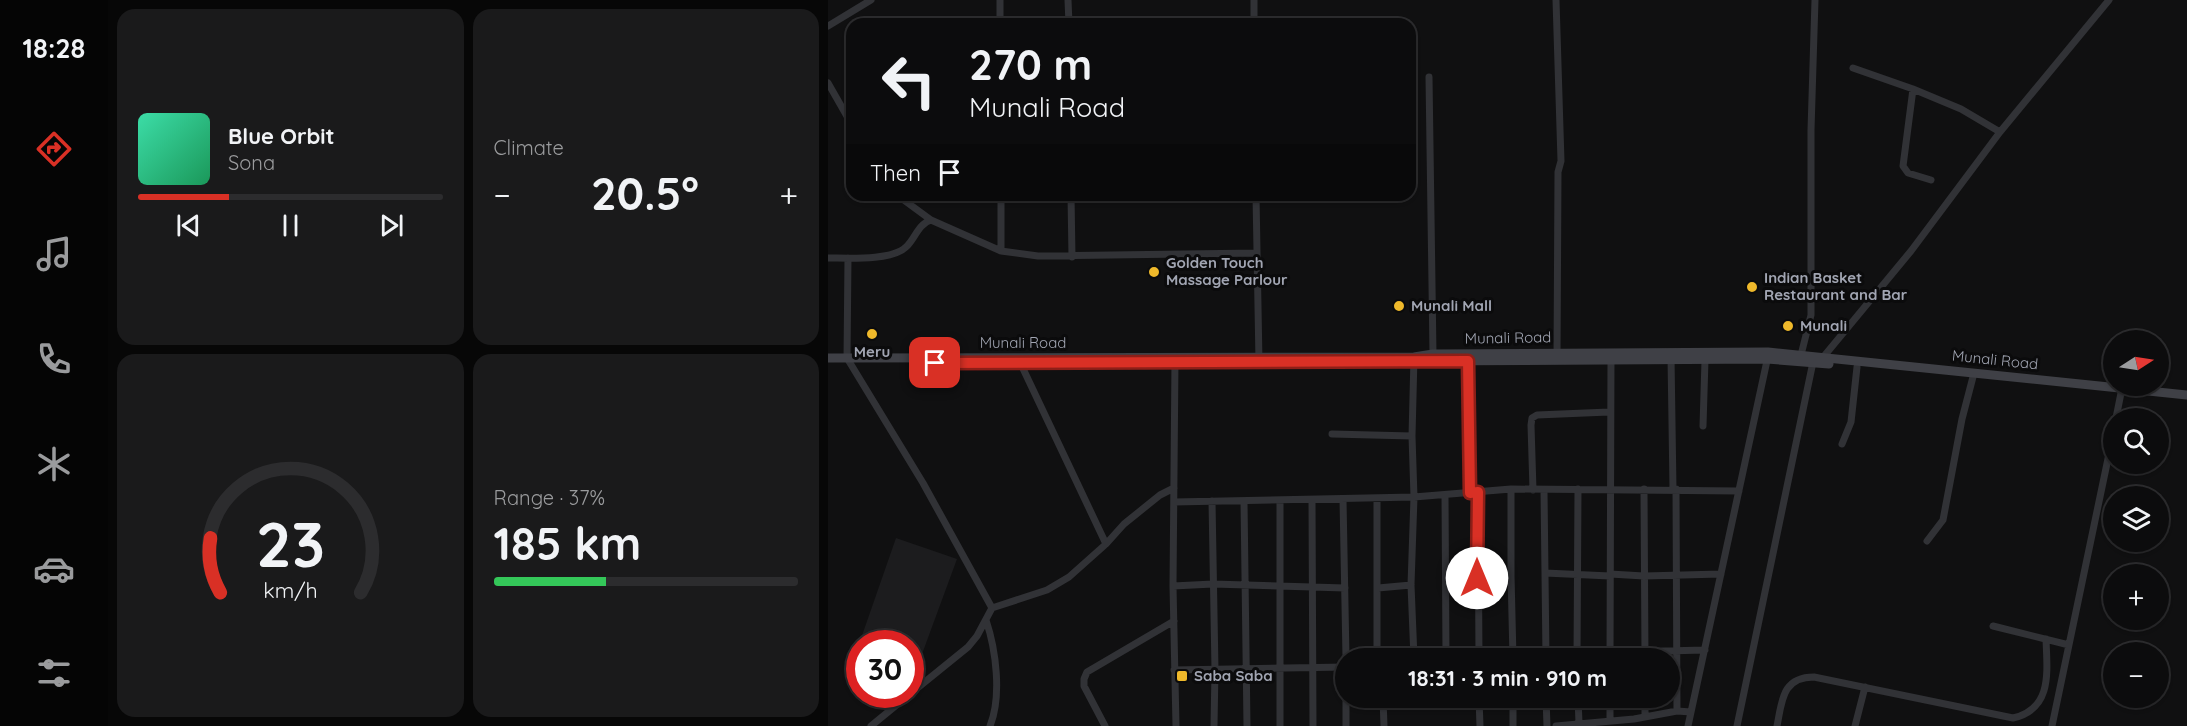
<!DOCTYPE html>
<meta charset="utf-8">
<style>
body{margin:0;font-family:Quicksand,sans-serif;background:#1a1a1b;color:#f1f3f6;height:100vh;display:flex;flex-direction:column;font-size:22px;white-space:nowrap}
*{box-sizing:border-box;margin:0}
p{font-size:20px;color:#9a9b9d}
.icon{flex:none;width:33px;height:33px;fill:none;stroke:currentColor;stroke-width:2;stroke-linecap:round;stroke-linejoin:round}
.map{position:relative;flex:1;overflow:hidden}
.panel{display:flex;flex-direction:column;gap:9px;padding:9px;background:#070707;width:720px}
.panel>*{flex:none}
.banner{position:absolute;left:18px;top:18px;width:570px;height:183px;border-radius:18px;box-shadow:0 2px 4px #0004,0 0 0 2px #2c2c2e;background:#0c0c0d;color:#f1f3f6;overflow:hidden}
.needle{width:39px;rotate:78deg}
.tools{position:absolute;left:1275px;top:330px;display:grid;gap:12px}
.tools a{display:grid;place-items:center;width:66px;height:66px;border-radius:50%;background:#0c0c0d;box-shadow:0 2px 4px #0004,0 0 0 2px #2c2c2e;font-size:30px}
.speed{position:absolute;left:18px;top:630px;display:flex;gap:12px;font-size:30px;font-weight:700;text-align:center}
.speed>*{display:grid;place-content:center;width:78px;height:78px;border-radius:50%;background:#0c0c0d;box-shadow:0 2px 4px #0004,0 0 0 2px #2c2c2e;line-height:1}
.speed .limit{border:9px solid #d22;background:#fff;color:#111}
.pin{position:absolute;display:grid;place-items:center;width:51px;height:51px;color:#fff;margin:-26px;border-radius:12px;box-shadow:0 3px 9px #0006}
.me{position:absolute;width:66px;margin:-33px;rotate:0deg;stroke-linejoin:round;filter:drop-shadow(0 0 4px #0008)}
.turn{display:flex;align-items:center;gap:21px;height:126px;padding:0 24px;font-size:27px}
.turn .icon{width:78px;height:78px;stroke-width:2.5}
.turn b{display:block;font-size:42px;line-height:51px}
.then{display:flex;align-items:center;height:57px;padding:0 24px;background:#0003;gap:12px;font-size:22px}
.big{font-size:45px;font-weight:800;line-height:1.1}
.panel .widget{flex:1;display:flex;flex-direction:column;justify-content:center;gap:9px;min-width:0;padding:0 21px;border-radius:18px;background:#1a1a1b}
.panel .dial{align-items:center;gap:0}
.dial svg{height:156px;overflow:visible;fill:none;stroke:#2c2c2e;stroke-width:7;stroke-linecap:round;text-anchor:middle}
.dial text{fill:#f1f3f6;stroke:none}
.song{display:flex;align-items:center;gap:18px}
.cover{width:72px;height:72px;border-radius:9px;background:linear-gradient(135deg,hsl(160 70% 55%),hsl(150 70% 35%))}
.played{height:6px;border-radius:3px;background:linear-gradient(90deg,#d93025 30%,#2c2c2e 30%)}
.keys{display:flex;justify-content:space-around;direction:ltr}
.heat{display:flex;justify-content:space-between;align-items:center;font-size:33px;direction:ltr}
.charge{height:9px;border-radius:4px;background:linear-gradient(90deg,#34c759 37%,#2c2c2e 0)}
.panel .tiles{flex:1;display:grid;gap:9px;grid-template-columns:repeat(2,1fr)}
.trip{position:absolute;left:507px;top:648px;width:345px;height:60px;border-radius:30px;background:#0c0c0d;box-shadow:0 2px 4px #0004,0 0 0 2px #2c2c2e;font-weight:800;line-height:60px;text-align:center}
main{display:flex;flex:1;min-height:0}
.menu{display:flex;flex-direction:column;width:108px;justify-content:space-around;align-items:center;background:#050505;color:#9a9b9d}
.menu .icon{width:42px;height:42px}
.menu .selected{color:#d93025}
.menu b{font-size:27px;color:#f1f3f6}
.map>svg:first-child{display:block}
.built{fill:#1c1c1e}
.lines{fill:none;stroke-linecap:round;stroke-linejoin:round}
.minor{stroke:#313236;stroke-width:7}
.secondary{stroke:#3f4046;stroke-width:9}
.route-casing{stroke:#8d1f18;stroke-width:15}
.route{stroke:#d93025;stroke-width:10}
.poi-dot{fill:#efb92b;stroke:#0b0b0c;stroke-width:2}
.labels{text-anchor:middle;stroke-width:6;stroke-linejoin:round;paint-order:stroke}
.poi-label{font-size:15px;font-weight:bold;fill:#a1a5b2;stroke:#0b0b0c;text-anchor:start}
.street-label{font-size:15px;fill:#a1a5b2;stroke:#0b0b0c}
</style>
<main>
<nav class="menu">
<b>18:28</b>
<svg class="icon selected" aria-label="directions" viewBox="0 0 24 24"><path d="M12 3l9 9-9 9-9-9zM9 14v-3h6M13 9l2 2-2 2"/></svg>
<svg class="icon" aria-label="music" viewBox="0 0 24 24"><path d="M9 18V5l10-2v13"/><circle cx="6" cy="18" r="3"/><circle cx="16" cy="16" r="3"/></svg>
<svg class="icon" aria-label="phone" viewBox="0 0 24 24"><path d="M5 4h4l2 5-3 2q2 4 5 5l2-3 5 2v4C11 20 4 13 5 4z"/></svg>
<svg class="icon" aria-label="climate" viewBox="0 0 24 24"><path d="M12 3v18M4 7l16 10M4 17L20 7"/></svg>
<svg class="icon" aria-label="car" viewBox="0 0 24 24"><path d="M5 17H2v-5l4-1 3-4h7l3 4 3 1v5h-3M9 17h6M6 11h13"/><circle cx="7" cy="17" r="2"/><circle cx="17" cy="17" r="2"/></svg>
<svg class="icon" aria-label="filters" viewBox="0 0 24 24"><path d="M4 7h16M4 17h16"/><circle cx="9" cy="7" r="2"/><circle cx="15" cy="17" r="2"/></svg>
</nav>
<section class="panel">
<div class="tiles">
<div class="widget">
<div class="song"><i class="cover"></i><div><b>Blue Orbit</b><p>Sona</p></div></div>
<div class="played"></div>
<div class="keys"><svg class="icon" aria-label="previous" viewBox="0 0 24 24"><path d="M18 5L8 12l10 7zM5 5v14"/></svg><svg class="icon" aria-label="pause" viewBox="0 0 24 24"><path d="M8 5v14M16 5v14"/></svg><svg class="icon" aria-label="next" viewBox="0 0 24 24"><path d="M6 5l10 7-10 7zM19 5v14"/></svg></div>
</div>
<div class="widget"><p>Climate</p>
<div class="heat"><a>−</a><b class="big">20.5°</b><a>+</a></div>
</div>
<div class="widget dial"><svg viewBox="0 0 100 80">
<path d="M14 69A42 42 0 1 1 86 69"/>
<path d="M14 69A42 42 0 0 1 9 41" stroke="#d93025"/>
<text x="50" y="56" font-size="32" font-weight="700">23</text>
<text x="50" y="72" font-size="11">km/h</text>
</svg></div>
<div class="widget"><p>Range · 37%</p><b class="big">185 km</b><div class="charge"></div></div>
</div>
</section>
<div class="map">
<svg width="1359" height="726" viewBox="0 0 1359 726">
<rect width="100%" height="100%" fill="#101011"/>
<path class="built" d="M 68,538 L 129,559 L 83,684 L 82,644 L 32,644 L 31,673 L 22,670 Z"/>
<g class="lines">
<path class="minor" d="M 172,0 L 172,24
M 240,0 L 241,24
M 426,0 L 426,24
M 728,0 L 733,161 L 730,172 L 729,358
M 0,26 L 43,0
M 1025,68 L 1085,89
M 601,77 L 605,354
M 0,83 L 24,125
M 1103,180 L 1080,173 L 1075,166 L 1085,89 L 1133,109 L 1172,132
M 69,195 L 103,220
M 173,195 L 173,251
M 243,195 L 244,257
M 428,195 L 431,362
M 0,258 C 19,258 64,261 78,247 C 87,239 90,224 103,220 L 173,251 L 210,256 L 429,253
M 20,258 L 19,358 L 95,483 L 164,608
M 640,357 L 642,493
M 843,357 L 845,489
M 190,358 L 278,544
M 972,359 L 983,315 L 983,130 L 987,0
M 347,360 L 345,586 L 348,726
M 992,361 L 1083,251 L 1172,132 L 1281,0
M 1288,418 L 1294,388
M 875,426 L 877,360
M 504,434 L 584,436
M 1014,444 L 1023,422 L 1029,367
M 683,489 L 683,575 L 685,658
M 816,489 L 817,658
M 848,489 L 849,711
M 705,490 L 703,425 L 704,418 L 709,415 L 781,412
M 716,490 L 718,658
M 650,492 L 651,658
M 617,495 L 618,657
M 549,498 L 549,658
M 515,499 L 518,658
M 484,500 L 485,726
M 384,501 L 387,670 L 386,726
M 416,501 L 419,726
M 452,501 L 452,726
M 346,502 L 586,497 L 683,489 L 911,491
M 1099,541 L 1115,520 L 1134,419 L 1146,373
M 717,573 L 782,576
M 782,574 L 816,576 L 893,574
M 618,581 C 640,579 661,580 683,575
M 345,586 L 385,584 L 517,588
M 550,588 L 583,585
M 158,620 C 168,650 174,696 162,726
M 1165,626 L 1241,645
M 586,658 L 583,585 L 586,497 L 584,436 L 586,357
M 616,658 C 640,647 719,651 749,652 C 791,652 835,651 877,650
M 749,658 L 750,489
M 782,658 L 783,356
M 346,670 L 518,667
M 82,694 L 140,647 L 149,636 L 164,608 L 219,590 L 241,577 L 278,544 L 296,524 L 332,495 L 346,488
M 555,698 L 556,726
M 651,698 L 652,726
M 718,698 L 719,726
M 750,698 L 751,723
M 817,698 L 817,716
M 782,720 L 782,698
M 43,726 L 82,694
M 277,726 L 256,686 L 256,679 L 259,672 L 346,621
M 518,726 L 518,698
M 685,726 L 685,698
M 728,726 L 806,719 L 849,711 L 863,712
M 860,726 L 940,356
M 909,726 L 985,362
M 949,726 C 954,701 954,677 986,677 L 1185,718 C 1225,709 1219,671 1218,639
M 1027,726 L 1037,687
M 1224,726 L 1286,430"/>
<path class="secondary" d="M 0,358 L 586,357 L 605,354 L 940,352 L 1359,395
M 589,361 L 939,359 L 1001,364
M 292,363 L 372,363"/>
</g>
<g class="lines">
<defs>
<path id="route" d="M 107,363 L 640,361 L 642,493 L 650,492 L 649,578"/>
</defs>
<use href="#route" class="route-casing"/>
<use href="#route" class="route"/>
</g>
<g class="poi-dot">
<circle cx="326" cy="272" r="6"/>
<circle cx="924" cy="287" r="6"/>
<circle cx="571" cy="306" r="6"/>
<circle cx="960" cy="326" r="6"/>
<circle cx="44" cy="334" r="6"/>
<rect x="348" y="670" width="12" height="12" rx="3"/>
</g>
<g class="labels">
<g class="poi-label">
<text x="338" y="268">Golden Touch<tspan x="338" dy="17">Massage Parlour</tspan></text>
<text x="936" y="283">Indian Basket<tspan x="936" dy="17">Restaurant and Bar</tspan></text>
<text x="583" y="311">Munali Mall</text>
<text x="972" y="331">Munali</text>
<text x="44" y="357" text-anchor="middle">Meru</text>
<text x="366" y="681">Saba Saba</text>
</g>
<g class="street-label">
<text transform="translate(680 338) rotate(-1)" y="5">Munali Road</text>
<text x="195" y="348">Munali Road</text>
<text transform="translate(1167 360) rotate(6)" y="5">Munali Road</text>
</g>
</g>
</svg>
<div class="tools">
<a><svg class="needle" viewBox="-14 -14 28 28"><path d="M0-13l5 13h-10z" fill="#e53935"/><path d="M0 13l5-13h-10z" fill="#9a9b9d"/></svg></a>
<a><svg class="icon" aria-label="search" viewBox="0 0 24 24"><circle cx="10" cy="10" r="6"/><path d="M15 15l6 6"/></svg></a>
<a><svg class="icon" aria-label="layers" viewBox="0 0 24 24"><path d="M12 4l9 5-9 5-9-5zM3 14l9 5 9-5"/></svg></a>
<a>+</a>
<a>−</a>
</div>
<div class="speed"><div class="limit">30</div></div>
<div class="pin" style="left:107px;top:363px;background:#d93025"><svg class="icon" aria-label="arrive" viewBox="0 0 24 24"><path d="M6 21V4h12l-3 4 3 4H6"/></svg></div>
<svg class="me" style="left:649px;top:578px" viewBox="-20 -20 40 40"><circle r="19" fill="#fff"/><path d="M0-13L10 11 0 6-10 11z" fill="#d93025"/></svg>
<div class="trip">18:31 · 3 min · 910 m</div>
<div class="banner">
<div class="turn"><svg class="icon" aria-label="left" viewBox="0 0 24 24"><path d="M17 20v-9H6M10 6l-5 5 5 5"/></svg><div><b>270 m</b>Munali Road</div></div>
<div class="then">Then<svg class="icon" aria-label="arrive" viewBox="0 0 24 24"><path d="M6 21V4h12l-3 4 3 4H6"/></svg></div>
</div>
</div>
</main>
